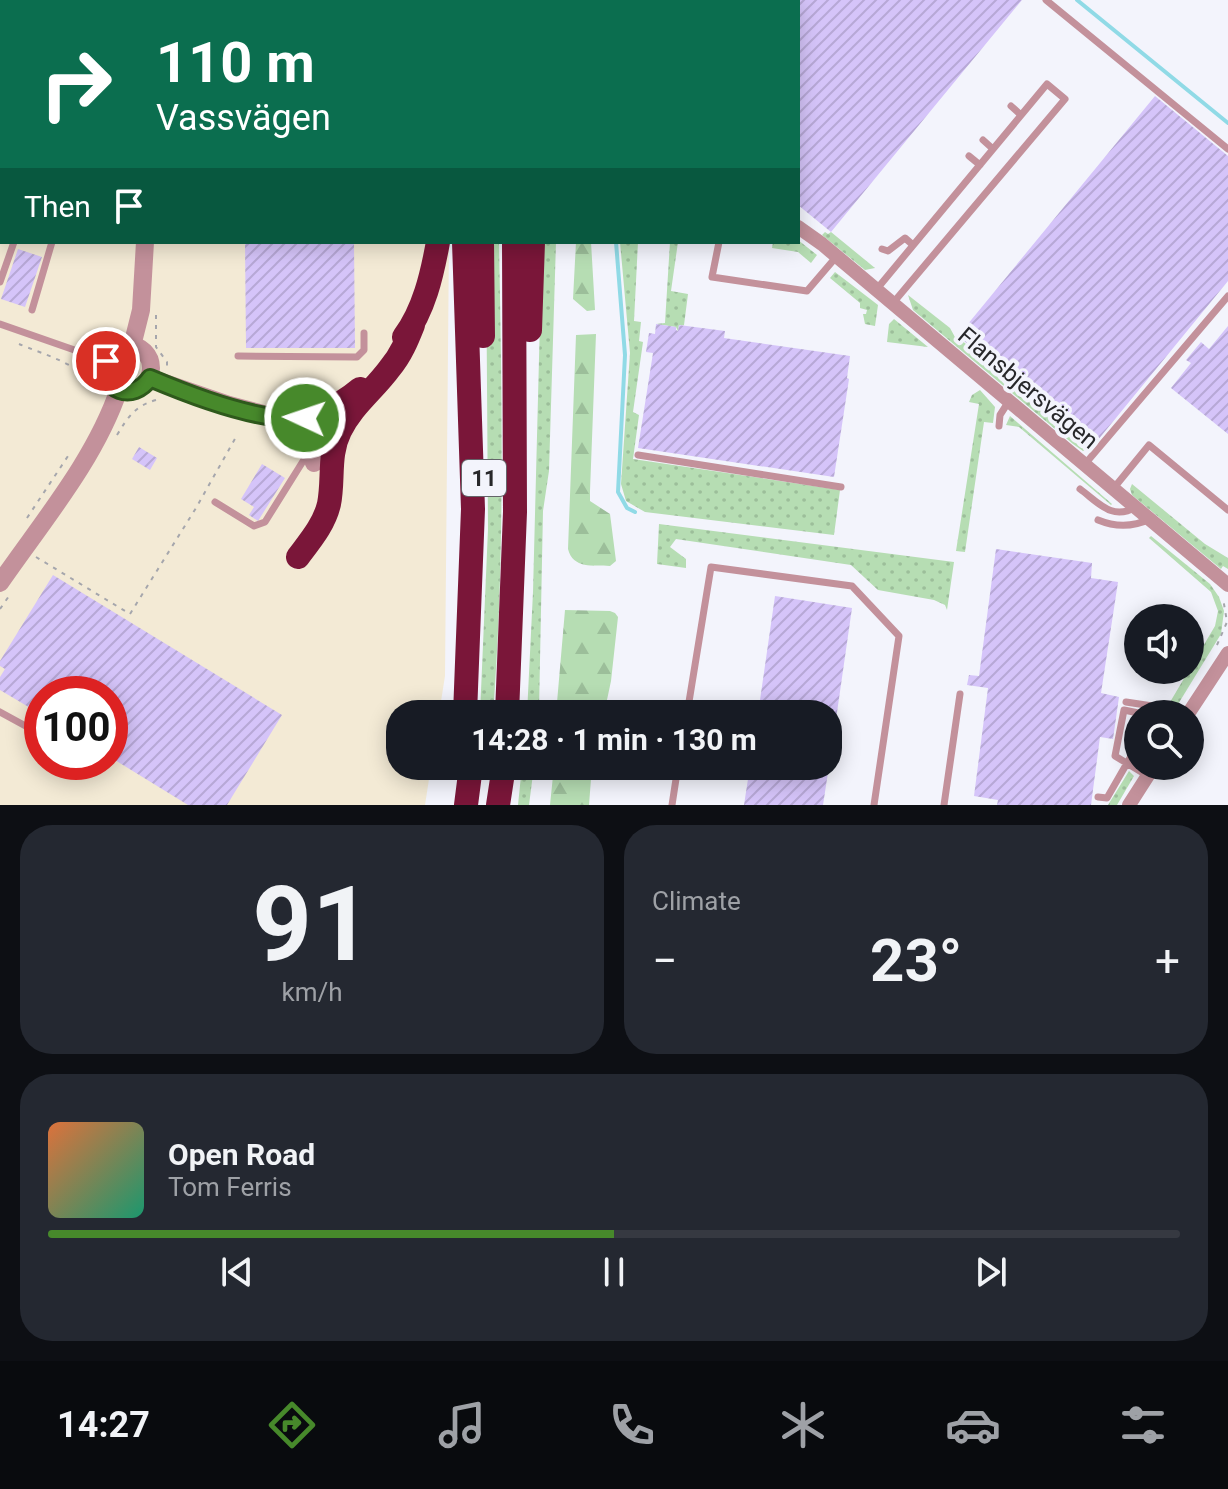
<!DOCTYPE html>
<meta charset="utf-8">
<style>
body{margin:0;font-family:Roboto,sans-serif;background:#242831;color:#f1f3f6;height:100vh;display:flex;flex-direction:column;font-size:30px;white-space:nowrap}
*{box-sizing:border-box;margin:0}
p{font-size:26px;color:#9ea1a6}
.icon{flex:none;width:44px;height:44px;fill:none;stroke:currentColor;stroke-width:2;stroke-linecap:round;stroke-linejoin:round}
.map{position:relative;height:805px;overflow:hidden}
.details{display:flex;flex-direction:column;gap:20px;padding:20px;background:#0d0f14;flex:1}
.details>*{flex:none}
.banner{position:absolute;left:0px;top:0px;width:800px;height:244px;box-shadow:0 4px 20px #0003;background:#0b6e4f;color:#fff;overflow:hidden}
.controls{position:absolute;left:1124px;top:604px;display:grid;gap:16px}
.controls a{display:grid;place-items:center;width:80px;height:80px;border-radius:50%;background:#171b24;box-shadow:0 4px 20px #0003;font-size:40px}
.speed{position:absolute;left:24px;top:676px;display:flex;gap:16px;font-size:40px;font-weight:700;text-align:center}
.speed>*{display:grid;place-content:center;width:104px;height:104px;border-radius:50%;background:#171b24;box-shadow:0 4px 20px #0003;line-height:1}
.speed .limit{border:12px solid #d22;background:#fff;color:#111}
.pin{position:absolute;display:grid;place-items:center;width:68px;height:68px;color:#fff;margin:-34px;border:4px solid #fff;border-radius:50%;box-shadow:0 2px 8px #0007}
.me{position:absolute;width:88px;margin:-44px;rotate:273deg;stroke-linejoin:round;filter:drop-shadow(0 0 6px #0008)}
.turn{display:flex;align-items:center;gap:28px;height:168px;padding:0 24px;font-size:36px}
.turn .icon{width:104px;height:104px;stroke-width:2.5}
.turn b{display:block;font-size:56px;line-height:68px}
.then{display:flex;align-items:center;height:76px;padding:0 24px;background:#0003;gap:16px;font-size:30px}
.big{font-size:60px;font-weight:700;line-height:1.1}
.details .tile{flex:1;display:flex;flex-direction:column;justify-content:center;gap:12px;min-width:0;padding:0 28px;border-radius:32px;background:#242831}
.details .dial{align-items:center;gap:0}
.dial b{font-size:104px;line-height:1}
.song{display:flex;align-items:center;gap:24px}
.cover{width:96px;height:96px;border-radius:12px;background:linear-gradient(135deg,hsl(20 70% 55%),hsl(160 70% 35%))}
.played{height:8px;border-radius:4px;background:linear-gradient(90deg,#47892b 50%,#363941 50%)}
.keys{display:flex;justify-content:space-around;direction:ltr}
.heat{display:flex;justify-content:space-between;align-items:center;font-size:44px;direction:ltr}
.details .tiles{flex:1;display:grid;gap:20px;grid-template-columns:1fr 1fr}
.tile:last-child{grid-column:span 2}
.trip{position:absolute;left:386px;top:700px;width:456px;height:80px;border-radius:32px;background:#171b24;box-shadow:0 4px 20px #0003;font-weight:700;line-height:80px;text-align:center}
.dock{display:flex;height:128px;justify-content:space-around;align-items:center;background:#090b0e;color:#9ea1a6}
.dock .icon{width:56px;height:56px}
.dock .selected{color:#47892b}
.dock b{font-size:36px;color:#f1f3f6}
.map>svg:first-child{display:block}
.commercial{fill:#f3ead5;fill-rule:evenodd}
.grass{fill:url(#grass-dots)}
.forest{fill:url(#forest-firs)}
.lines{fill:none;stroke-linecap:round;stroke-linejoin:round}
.stream{stroke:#90dae6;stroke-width:4}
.building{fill:url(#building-hatch)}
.path{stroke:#a5a6ac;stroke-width:2;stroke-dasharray:4 6;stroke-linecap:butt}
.service{stroke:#c3919b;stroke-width:7}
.minor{stroke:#c3919b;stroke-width:14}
.tertiary{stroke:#c3919b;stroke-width:18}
.motorway{stroke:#7a1639;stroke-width:24}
.route-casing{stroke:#2e591c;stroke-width:20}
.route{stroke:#47892b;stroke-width:14}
.labels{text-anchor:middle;stroke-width:8;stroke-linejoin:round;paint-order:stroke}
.shield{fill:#f3f4fc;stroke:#646469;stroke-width:2}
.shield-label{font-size:22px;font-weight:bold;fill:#27272a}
.street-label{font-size:24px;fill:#27272a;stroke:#f3f4fc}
</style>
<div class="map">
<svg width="1228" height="805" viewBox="0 0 1228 805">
<defs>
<pattern id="grass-dots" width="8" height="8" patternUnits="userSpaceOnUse" patternTransform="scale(2)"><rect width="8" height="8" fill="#b6ddb3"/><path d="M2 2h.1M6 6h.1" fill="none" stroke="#9cbe9a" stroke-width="1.8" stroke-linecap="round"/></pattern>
<pattern id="forest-firs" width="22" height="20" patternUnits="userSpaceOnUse" patternTransform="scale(2)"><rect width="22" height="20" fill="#b6ddb3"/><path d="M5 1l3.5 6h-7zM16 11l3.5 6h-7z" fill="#9cbe9a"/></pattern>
<pattern id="building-hatch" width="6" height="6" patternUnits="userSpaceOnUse" patternTransform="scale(2)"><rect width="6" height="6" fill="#d5c4f9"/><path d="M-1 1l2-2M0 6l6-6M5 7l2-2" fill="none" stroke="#b7a8d6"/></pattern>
</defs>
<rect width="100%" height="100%" fill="#f3f4fc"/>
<path class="commercial" d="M 0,0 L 444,0 L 445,2 L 2,2 L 2,242 L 449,242 L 445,676 L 439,714 L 400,714 L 400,766 L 431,766 L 425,805 L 0,805 ZM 42,694 L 110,694 L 110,762 L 42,762 Z"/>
<path class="grass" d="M 825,232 L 828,234 L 831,232 L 875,268 L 865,270 L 822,235 Z
M 798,240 L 817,255 L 811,263 L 798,252 L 772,248 L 773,242 Z
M 486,242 L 499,242 C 502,399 505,557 493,714 L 480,714 L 488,529 Z
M 542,242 L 556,242 L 549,471 L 543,511 L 539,710 L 539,714 L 527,714 L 533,592 Z
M 620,242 L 638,242 L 634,321 L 641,322 L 639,341 L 643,342 L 633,412 L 639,415 L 633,459 L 840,490 L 834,535 L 645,512 L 626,501 L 621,484 L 630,353 Z
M 670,242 L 678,242 L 671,291 L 688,294 L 684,325 L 679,325 L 678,331 L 676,327 L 656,324 L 665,323 Z
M 835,272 L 878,305 L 875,326 L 865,324 L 863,314 L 866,314 L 867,310 L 860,308 L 860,303 L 830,278 Z
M 908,295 L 950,328 L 956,339 L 960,339 L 1090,447 L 1089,449 L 1083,451 L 1073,444 L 913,310 Z
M 894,319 L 928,347 L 887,342 L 889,324 Z
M 980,390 L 995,407 L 993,423 L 984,422 L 965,552 L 956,551 L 979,404 L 969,402 L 972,395 Z
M 1010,416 L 1112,504 L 1111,505 L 1019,427 L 1006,425 Z
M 1132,484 L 1205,544 L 1228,558 L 1228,569 L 1223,566 L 1221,569 L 1132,495 L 1130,489 Z
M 659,524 L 954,562 L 947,610 L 945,605 L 934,600 L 878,590 L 851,565 L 676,539 L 670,547 L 686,559 L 686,568 L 657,564 Z
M 1151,536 L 1210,584 L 1219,597 L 1224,611 L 1221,634 L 1172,714 L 1163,714 L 1215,626 L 1218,611 L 1211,592 L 1149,538 Z
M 522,766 L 534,766 L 529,805 L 518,805 Z
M 1129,771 L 1134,776 L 1117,805 L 1108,805 Z"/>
<path class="forest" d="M 576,242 L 591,242 L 595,310 L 587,311 L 573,299 Z
M 596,334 L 590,491 L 590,501 L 610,514 L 616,561 L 610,566 C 593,565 573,569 568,549 L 576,335 Z
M 565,610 L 610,611 L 615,613 L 618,617 L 611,681 L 604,714 L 556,714 Z
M 554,766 L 592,766 L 589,805 L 550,805 Z"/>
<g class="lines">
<path class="stream" d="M 1077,0 L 1228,123
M 616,242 L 625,355 L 618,492 L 627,508 L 635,512"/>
</g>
<path class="building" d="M 798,0 L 1022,0 L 831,232 L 798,205 Z
M 1155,96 L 1228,156 L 1228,281 L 1093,446 L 958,336 Z
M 245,242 L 354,242 L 355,348 L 246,348 Z
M 18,249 L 42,257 L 25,307 L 1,299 Z
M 656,324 L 676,327 L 676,330 L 678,331 L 679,325 L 725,331 L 724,338 L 850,356 L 847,378 L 849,379 L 834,477 L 638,448 L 653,353 L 646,352 L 649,333 L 655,334 Z
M 1228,326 L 1228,434 L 1171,388 L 1191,363 L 1186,360 L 1201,342 L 1209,349 Z
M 139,447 L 157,458 L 150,470 L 132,459 Z
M 262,464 L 285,478 L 258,521 L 249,515 L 254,507 L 241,499 Z
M 996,549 L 1092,563 L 1091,578 L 1118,582 L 1101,693 L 1119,697 L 1113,739 L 1100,737 L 1091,805 L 997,805 L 998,800 L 974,796 L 988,688 L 967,685 L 969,675 L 979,676 Z
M 53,575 L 282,715 L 227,805 L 188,805 L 110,757 L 110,694 L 42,694 L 42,715 L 0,690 L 0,677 L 5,669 L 0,666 L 0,661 Z
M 775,596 L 852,608 L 830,761 L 828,714 L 758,714 Z
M 750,766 L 829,766 L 823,805 L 744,805 Z"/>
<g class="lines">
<path class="path" d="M 156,315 L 156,347 L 167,362 L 167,369
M 19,344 C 42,354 94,368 98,396
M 117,435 C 128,417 135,406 156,400 L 156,397
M 27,518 L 70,453
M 36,557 L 130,614 L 196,508 L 236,437
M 0,609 L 9,596
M 1217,645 L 1227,622 L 1223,598"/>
<path class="service" d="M 1046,0 L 1228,149
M 788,2 L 790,0
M 1011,106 L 1021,115
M 983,140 L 993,149
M 969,156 L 980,165
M 719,242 L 712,277 L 807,291 L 837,256
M 882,249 L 888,251 L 905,238 L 913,245
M 0,282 L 14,242
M 876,290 L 1047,84 L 1065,99 L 893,303
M 32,310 L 52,242
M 0,324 L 106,361
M 238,356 L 357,357 L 364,350 L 364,333
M 999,426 L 1000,415 L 1009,401
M 638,455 L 841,487
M 1085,464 L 1228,296
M 1080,489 C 1099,503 1112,521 1136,507
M 1113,489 L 1149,445 L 1228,510
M 215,502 L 254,526 L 265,522 L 305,458
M 1098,520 C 1115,527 1133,527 1150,519
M 1126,702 L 1159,707 L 1155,714
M 0,712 L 42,735
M 687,714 L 711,567 L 852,586 L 899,636 L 874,805
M 1143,714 L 1124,710 L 1115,756 L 1148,776
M 1098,797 L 1107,798 L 1138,744
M 672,805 L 678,766
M 944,805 L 960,694"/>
<path class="minor" d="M 798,227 L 822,244 L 1228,585
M 1188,714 L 1228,653
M 1129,805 L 1154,766"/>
<path class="tertiary" d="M 151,2 L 151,0
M105 368a23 23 0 1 1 46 0a23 23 0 1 1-46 0Z
M 132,346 L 141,310 L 145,242
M 150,378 L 229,405 L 278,418 L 296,431 L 307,442 L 314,463
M 0,583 C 42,522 95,460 119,389"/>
<path class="motorway" d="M 449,0 L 449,2
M 484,2 L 484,0
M 515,2 L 515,0
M 558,2 L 558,0
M 464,242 L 473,509 L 465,714
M 482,242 L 483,336
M 530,330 L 533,242
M 404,337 C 424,310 432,275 438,242
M 278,418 C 310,421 336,409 360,389
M 298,557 C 310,541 324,525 329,504 C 334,479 328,455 340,431 C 352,406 374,390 390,368 C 401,355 407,340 413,325
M 507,714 L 515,512 L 514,242
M 466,805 L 471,766
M 498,805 L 504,766"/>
</g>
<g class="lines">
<defs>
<path id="route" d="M 106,361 C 101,391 133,403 150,378 C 190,395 262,423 305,418"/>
</defs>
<use href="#route" class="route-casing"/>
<use href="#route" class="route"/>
</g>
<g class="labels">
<rect class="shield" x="462" y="460" width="44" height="36" rx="6"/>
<g class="shield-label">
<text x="484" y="486">11</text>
</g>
<g class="street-label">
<text transform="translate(1028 388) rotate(40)" y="8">Flansbjersvägen</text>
</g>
</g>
</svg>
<div class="controls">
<a><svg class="icon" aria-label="sound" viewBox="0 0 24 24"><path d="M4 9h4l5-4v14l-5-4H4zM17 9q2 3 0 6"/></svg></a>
<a><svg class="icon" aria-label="search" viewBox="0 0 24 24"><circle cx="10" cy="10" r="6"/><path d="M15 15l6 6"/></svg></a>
</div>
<div class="speed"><div class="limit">100</div></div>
<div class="pin" style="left:106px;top:361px;background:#d93025"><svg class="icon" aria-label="arrive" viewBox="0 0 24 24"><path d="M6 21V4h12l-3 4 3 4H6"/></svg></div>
<svg class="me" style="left:305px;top:418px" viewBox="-20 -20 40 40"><circle r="17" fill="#47892b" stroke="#fff" stroke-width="3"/><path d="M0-11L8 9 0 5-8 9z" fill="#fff"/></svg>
<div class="trip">14:28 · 1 min · 130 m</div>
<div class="banner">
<div class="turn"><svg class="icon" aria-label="right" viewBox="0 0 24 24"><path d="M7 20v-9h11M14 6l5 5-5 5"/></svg><div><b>110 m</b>Vassvägen</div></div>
<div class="then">Then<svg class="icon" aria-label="arrive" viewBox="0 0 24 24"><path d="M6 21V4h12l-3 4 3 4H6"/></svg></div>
</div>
</div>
<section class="details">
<div class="tiles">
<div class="tile dial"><b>91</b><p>km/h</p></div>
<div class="tile"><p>Climate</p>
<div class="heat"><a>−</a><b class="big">23°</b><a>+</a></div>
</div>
<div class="tile">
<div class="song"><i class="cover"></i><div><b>Open Road</b><p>Tom Ferris</p></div></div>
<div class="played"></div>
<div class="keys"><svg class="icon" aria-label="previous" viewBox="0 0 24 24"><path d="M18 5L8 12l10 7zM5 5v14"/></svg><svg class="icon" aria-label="pause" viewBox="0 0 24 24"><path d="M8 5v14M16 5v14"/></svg><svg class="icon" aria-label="next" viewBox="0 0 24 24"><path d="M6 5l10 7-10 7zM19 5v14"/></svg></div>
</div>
</div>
</section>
<nav class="dock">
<b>14:27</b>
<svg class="icon selected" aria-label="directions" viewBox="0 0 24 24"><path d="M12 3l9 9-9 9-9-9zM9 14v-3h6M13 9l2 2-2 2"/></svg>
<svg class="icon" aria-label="music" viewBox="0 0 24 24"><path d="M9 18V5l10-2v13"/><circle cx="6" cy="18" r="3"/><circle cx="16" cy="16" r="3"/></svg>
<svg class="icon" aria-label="phone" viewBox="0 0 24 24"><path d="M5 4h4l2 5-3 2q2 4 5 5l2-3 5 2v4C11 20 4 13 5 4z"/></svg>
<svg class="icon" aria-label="climate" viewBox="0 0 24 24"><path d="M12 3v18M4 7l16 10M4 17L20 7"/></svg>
<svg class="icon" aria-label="car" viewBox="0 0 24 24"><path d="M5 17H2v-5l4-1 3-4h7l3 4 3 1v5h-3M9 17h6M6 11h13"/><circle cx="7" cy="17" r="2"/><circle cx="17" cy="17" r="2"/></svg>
<svg class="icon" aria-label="filters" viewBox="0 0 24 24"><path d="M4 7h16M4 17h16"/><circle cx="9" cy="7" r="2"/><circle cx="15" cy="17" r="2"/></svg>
</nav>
